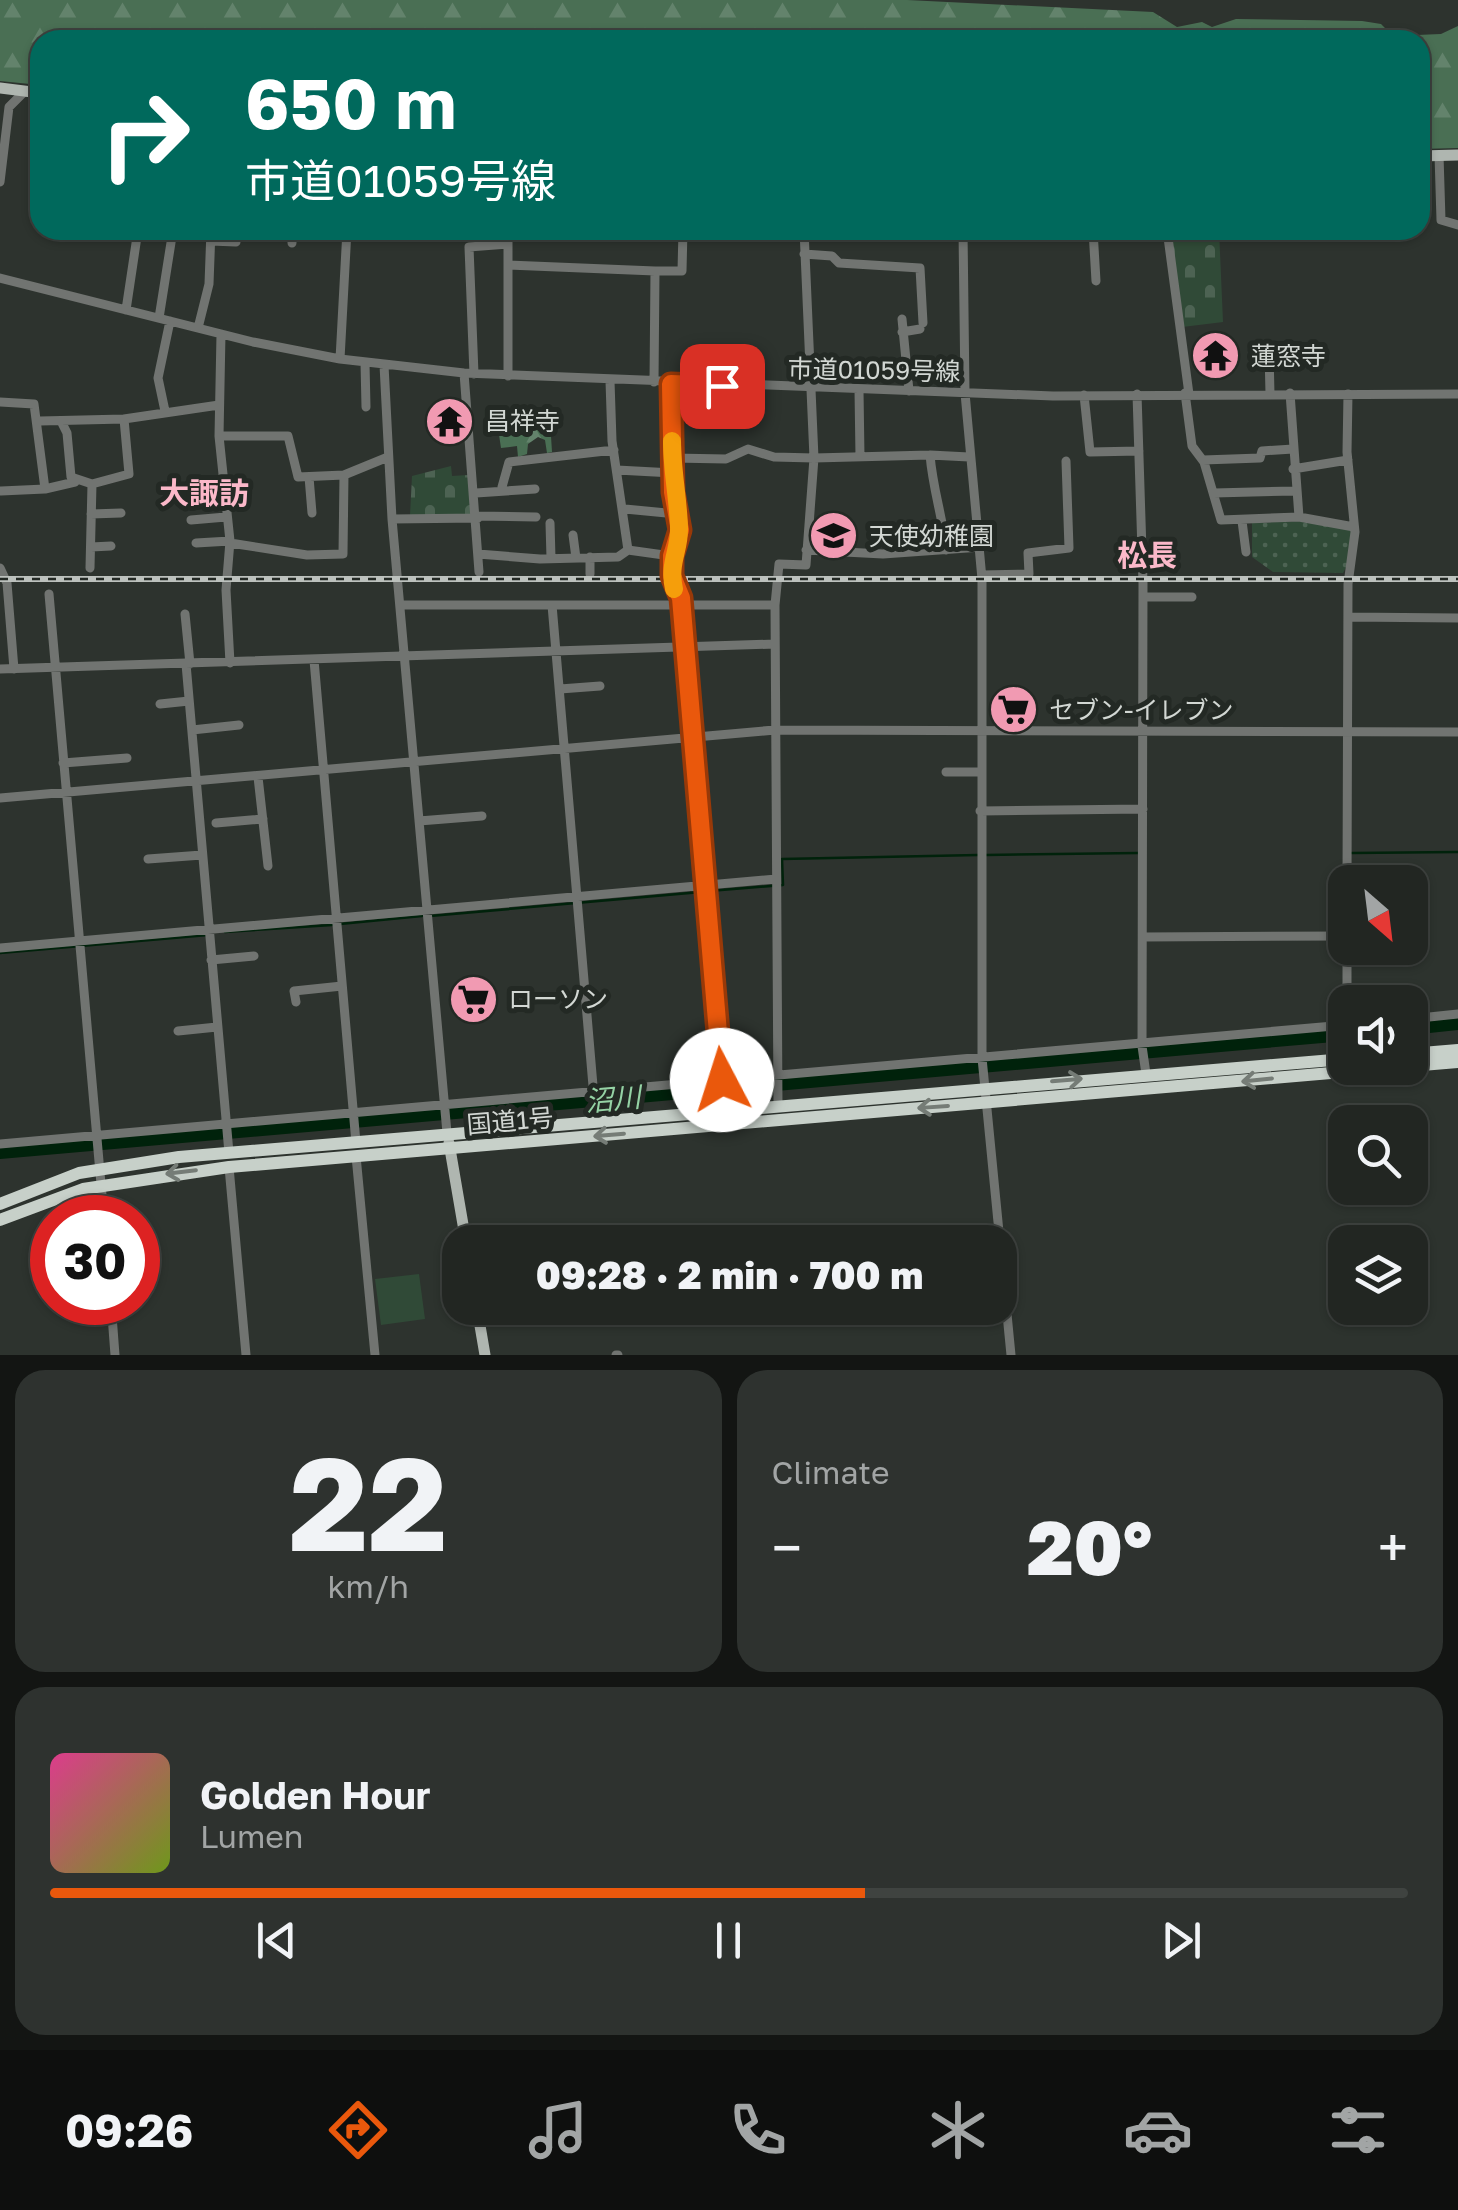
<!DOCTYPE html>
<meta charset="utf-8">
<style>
body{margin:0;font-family:"Golos Text","Noto Sans JP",sans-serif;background:#2e322f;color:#f1f3f6;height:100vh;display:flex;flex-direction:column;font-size:38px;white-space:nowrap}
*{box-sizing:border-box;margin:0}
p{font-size:32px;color:#a2a5a5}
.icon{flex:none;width:55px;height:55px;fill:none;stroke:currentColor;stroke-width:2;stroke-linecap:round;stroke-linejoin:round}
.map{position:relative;height:1355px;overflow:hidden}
.drawer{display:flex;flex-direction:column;gap:15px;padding:15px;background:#131513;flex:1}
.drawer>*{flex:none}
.hud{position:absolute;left:30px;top:30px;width:1400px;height:210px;border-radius:30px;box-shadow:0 2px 8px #0004,0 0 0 2px #3f4340;background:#00695c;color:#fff;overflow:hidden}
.needle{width:65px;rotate:152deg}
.controls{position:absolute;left:1328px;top:865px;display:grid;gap:20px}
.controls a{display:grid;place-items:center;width:100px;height:100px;border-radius:20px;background:#222622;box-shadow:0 2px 8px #0004,0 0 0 2px #3f4340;font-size:50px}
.speed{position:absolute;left:30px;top:1195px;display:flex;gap:20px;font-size:50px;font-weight:700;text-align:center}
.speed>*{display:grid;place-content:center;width:130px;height:130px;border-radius:50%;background:#222622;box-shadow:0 2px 8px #0004,0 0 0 2px #3f4340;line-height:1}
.speed .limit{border:15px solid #d22;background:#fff;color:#111}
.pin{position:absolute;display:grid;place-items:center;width:85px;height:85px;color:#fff;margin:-42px;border-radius:20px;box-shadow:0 5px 15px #0006}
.me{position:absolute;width:110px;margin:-55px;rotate:355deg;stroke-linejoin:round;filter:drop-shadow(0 0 8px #0008)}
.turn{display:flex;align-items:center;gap:35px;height:210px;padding:0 50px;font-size:45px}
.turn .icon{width:130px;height:130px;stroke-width:2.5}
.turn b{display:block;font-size:70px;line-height:85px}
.big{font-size:75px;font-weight:800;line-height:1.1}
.drawer .tile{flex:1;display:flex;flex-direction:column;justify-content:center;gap:15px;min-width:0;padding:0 35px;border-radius:30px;background:#2e322f}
.drawer .dial{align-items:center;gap:0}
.dial b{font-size:130px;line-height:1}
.song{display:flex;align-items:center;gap:30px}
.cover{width:120px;height:120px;border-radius:15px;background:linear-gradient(135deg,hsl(330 70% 55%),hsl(80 70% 35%))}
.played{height:10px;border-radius:5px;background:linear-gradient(90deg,#ea580c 60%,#3f4340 60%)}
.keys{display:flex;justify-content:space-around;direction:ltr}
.heat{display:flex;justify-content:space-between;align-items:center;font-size:55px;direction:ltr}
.drawer .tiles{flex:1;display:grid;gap:15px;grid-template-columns:1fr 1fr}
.tile:last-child{grid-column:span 2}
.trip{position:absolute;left:442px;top:1225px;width:575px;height:100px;border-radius:30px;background:#222622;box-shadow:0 2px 8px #0004,0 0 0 2px #3f4340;font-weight:800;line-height:100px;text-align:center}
.tabs{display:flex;height:160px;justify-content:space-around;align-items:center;background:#0e0f0e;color:#a2a5a5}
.tabs .icon{width:70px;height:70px}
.tabs .current{color:#ea580c}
.tabs b{font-size:45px;color:#f1f3f6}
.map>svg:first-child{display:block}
.green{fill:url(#green-dots)}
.forest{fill:url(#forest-firs)}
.cemetery{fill:url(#cemetery-stones)}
.pitch{fill:#304a37}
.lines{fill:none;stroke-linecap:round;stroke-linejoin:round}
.stream{stroke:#00220b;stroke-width:2.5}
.river{stroke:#00220b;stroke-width:12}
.minor{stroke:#717471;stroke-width:9}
.major{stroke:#afb6b0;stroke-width:11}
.highway{stroke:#c7d0c9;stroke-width:12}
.rail-casing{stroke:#bcc1bd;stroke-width:6}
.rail{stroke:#232924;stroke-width:2.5;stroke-dasharray:8;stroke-linecap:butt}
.oneway{stroke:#757c76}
.route-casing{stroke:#983908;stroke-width:25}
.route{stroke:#ea580c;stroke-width:18}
.slow{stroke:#f59e0b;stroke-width:18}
.labels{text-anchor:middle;stroke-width:10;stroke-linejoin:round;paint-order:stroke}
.poi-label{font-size:25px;fill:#d2d7d3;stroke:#232924;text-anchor:start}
.street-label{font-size:25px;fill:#d2d7d3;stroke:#232924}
.water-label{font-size:28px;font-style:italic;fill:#95d3a5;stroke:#232924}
.quarter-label{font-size:30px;font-weight:bold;fill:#fbb8c9;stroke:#232924}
</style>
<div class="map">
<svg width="1458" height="1355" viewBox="0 0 1458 1355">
<defs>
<pattern id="green-dots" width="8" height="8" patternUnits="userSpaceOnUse" patternTransform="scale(2.5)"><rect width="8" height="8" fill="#304a37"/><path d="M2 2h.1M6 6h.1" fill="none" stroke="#4d6353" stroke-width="1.8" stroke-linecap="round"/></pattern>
<pattern id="forest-firs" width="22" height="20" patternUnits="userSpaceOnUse" patternTransform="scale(2.5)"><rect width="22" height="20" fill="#4a6f54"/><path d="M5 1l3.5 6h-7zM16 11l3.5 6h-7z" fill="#63836c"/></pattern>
<pattern id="cemetery-stones" width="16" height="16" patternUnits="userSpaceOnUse" patternTransform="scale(2.5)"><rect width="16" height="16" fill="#304a37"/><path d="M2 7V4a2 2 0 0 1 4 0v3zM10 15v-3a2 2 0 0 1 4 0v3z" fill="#4d6353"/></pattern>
</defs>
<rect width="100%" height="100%" fill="#2d332e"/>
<path class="green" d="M 1302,521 L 1352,530 L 1349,562 L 1343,573 L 1273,572 L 1252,557 L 1252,523 Z"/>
<path class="forest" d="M 0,0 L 907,0 L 1153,12 L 1177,27 L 1202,22 L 1212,27 L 1236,19 L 1362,21 L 1381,24 L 1393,36 L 1441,34 L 1458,26 L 1458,148 L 1420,149 L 1420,40 L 40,40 L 40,85 L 0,81 Z
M 525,407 L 534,407 L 535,418 L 550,421 L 552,452 L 547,453 L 545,440 L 538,437 L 528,444 L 527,454 L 518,457 L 517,446 L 501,448 L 497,421 L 502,419 L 508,431 L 521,430 L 526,424 Z"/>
<path class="cemetery" d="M 1171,230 L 1219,230 L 1223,322 L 1182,327 Z
M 451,466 L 452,476 L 468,475 L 472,515 L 410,516 L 412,476 Z"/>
<path class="pitch" d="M 419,1274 L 425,1319 L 381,1325 L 375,1279 Z"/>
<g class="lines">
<path class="stream" d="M 1352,853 L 1458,852
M 986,855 L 1138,853
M 709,891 L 783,885 L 782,859 L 978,855
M 430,916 L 701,892
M 340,924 L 422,916
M 225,932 L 332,925
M 0,953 L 208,935"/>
<path class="river" d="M 1410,1029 L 1458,1024
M 0,1153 L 1345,1035"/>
<path class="minor" d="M 1439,155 L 1441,220 L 1458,225
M 0,182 L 9,107 L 25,91
M 963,230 L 965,393 L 982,579 L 982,1058 L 1011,1355
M 1093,230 L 1096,281
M 1167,230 L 1189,394
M 211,241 L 236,242
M 292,243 L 292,230
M 804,254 L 832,256 L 839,263 L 920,268 L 923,323
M 508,265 L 655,271
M 0,278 L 253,342 L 340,359 L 464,373 L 1053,396 L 1458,394
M 126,310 L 138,230
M 159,318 L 173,230
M 902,319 L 909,391
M 198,328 L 209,284 L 211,230
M 902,332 L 920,329
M 221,334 L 219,436 L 230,541 L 226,590 L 230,663
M 1269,352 L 1270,394
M 340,359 L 347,230
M 365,363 L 366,407
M 384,365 L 392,519 L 447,1133
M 464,373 L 479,572
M 474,374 L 469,247 L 508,244
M 508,376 L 508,230
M 610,381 L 612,441 L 628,550 L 671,556
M 654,382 L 655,271 L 682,271 L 683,230
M 671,384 L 673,493 L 680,531 L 671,556 L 672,576 L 681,597 L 722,1080
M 859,390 L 860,457
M 1185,393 L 1192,446 L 1204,462 L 1221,520 L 1299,517
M 1290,393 L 1299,517 L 1354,527
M 1137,394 L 1143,583 L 1142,1046 L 1146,1074
M 1084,395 L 1090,452 L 1139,451
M 0,402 L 34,404 L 45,489 L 75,482
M 165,411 L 158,378 L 170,321
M 124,419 L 219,405
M 40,421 L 124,419 L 129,474 L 92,484
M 61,421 L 67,433 L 71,477 L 92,484 L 90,568
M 219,436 L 288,436 L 298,477 L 344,475 L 343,554 L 307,555 L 230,543
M 673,458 L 726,459 L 748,449 L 774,457 L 814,458 L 930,455
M 1203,460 L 1260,458 L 1262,451 L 1293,449
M 1293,469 L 1348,460
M 617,470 L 673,473
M 344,475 L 388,457
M 309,477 L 312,513
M 502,487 L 509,462 L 614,450
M 1,491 L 45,489
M 476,493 L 535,489
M 1214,493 L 1295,491
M 625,509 L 677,514
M 91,514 L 121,513
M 477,516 L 536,517
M 392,519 L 478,518
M 191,520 L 226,517
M 1242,521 L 1246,552
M 550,523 L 551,558
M 573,535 L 576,558
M 196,543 L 230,541
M 91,547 L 111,546
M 806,550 L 883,554 L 981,547
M 946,550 C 943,517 933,491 930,455 L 969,457
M 478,554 L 540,559 L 618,557 L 628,550
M 0,568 L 7,583 L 14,669
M 590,574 L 590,557
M 982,575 L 1029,574 L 1028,553 L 1069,548 L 1066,461
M 49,594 L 104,1218
M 1143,597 L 1192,597
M 400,605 L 775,605
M 552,605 L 596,1121
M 185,614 L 190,664
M 1348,617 L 1458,618
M 314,660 L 356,1143
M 186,664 L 229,1153
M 0,669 L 775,644
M 560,689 L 600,686
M 160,704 L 189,701
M 192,730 L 239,725
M 63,763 L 127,758
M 946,772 L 980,772
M 258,777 L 268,866
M 0,798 L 775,730 L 1458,732
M 980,811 L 1143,809
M 419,821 L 482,816
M 216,823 L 263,819
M 148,859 L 202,855
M 1347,882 L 1348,584 L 1355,532 L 1347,452 L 1348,394
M 1143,937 L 1345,936
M 0,948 L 776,879
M 211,960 L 254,956
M 296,1002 L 294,991 L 342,986
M 1347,1002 L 1347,948
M 1410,1019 L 1458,1014
M 178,1031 L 217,1027
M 778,1106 L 775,605 L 779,564 L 806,565 L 814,458 L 804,230
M 0,1144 L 1345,1025
M 356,1156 L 375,1355
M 229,1167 L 246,1355
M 111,1302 L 115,1355
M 616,1355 L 618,1355"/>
<path class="major" d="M 0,88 L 40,93
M 1420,156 L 1458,155
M 449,1143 L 466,1242
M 477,1308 L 485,1355"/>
<path class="highway" d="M 1410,1054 L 1458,1050
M 1410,1066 L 1458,1062
M 0,1204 L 79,1173 L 179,1157 L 1345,1059
M 0,1220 L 83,1189 L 229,1167 L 1389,1068"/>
<defs>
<path id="rail" d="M 0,579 L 1458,579"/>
</defs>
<use href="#rail" class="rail-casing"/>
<use href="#rail" class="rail"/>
</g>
<defs><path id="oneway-shaft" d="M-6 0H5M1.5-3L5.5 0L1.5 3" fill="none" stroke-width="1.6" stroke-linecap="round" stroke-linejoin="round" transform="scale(2.5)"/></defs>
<g class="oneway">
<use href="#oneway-shaft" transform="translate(1067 1080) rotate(-5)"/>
<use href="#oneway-shaft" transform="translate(1257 1080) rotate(174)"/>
<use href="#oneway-shaft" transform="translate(933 1107) rotate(176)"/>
<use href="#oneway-shaft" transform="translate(609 1135) rotate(175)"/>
<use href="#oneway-shaft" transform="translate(181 1172) rotate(173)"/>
</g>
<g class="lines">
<defs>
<path id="route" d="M 722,386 L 671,384 L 673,492 L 680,530 L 672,556 L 672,576 L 681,598 L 722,1080"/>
</defs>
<use href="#route" class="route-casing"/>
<use href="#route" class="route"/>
<path class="slow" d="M 672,441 C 672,470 678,498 679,527 C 680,550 668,563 674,589"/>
</g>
<defs>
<symbol id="temple-disc" viewBox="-11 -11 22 22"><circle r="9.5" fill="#f19ab2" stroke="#232924"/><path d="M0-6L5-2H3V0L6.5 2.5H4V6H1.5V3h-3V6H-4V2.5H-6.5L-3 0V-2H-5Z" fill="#111"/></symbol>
<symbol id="school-disc" viewBox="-11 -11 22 22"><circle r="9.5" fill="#f19ab2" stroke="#232924"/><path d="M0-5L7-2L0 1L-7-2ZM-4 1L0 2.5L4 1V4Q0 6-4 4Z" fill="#111"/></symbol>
<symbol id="supermarket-disc" viewBox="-11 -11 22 22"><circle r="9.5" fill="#f19ab2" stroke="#232924"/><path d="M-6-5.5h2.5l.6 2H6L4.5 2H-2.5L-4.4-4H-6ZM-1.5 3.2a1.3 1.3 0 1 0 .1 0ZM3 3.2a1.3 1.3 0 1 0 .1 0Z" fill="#111"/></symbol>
</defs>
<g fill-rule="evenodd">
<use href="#temple-disc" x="1188" y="328" width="55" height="55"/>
<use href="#temple-disc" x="422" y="394" width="55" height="55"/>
<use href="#school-disc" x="806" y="508" width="55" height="55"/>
<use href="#supermarket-disc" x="986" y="682" width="55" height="55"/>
<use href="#supermarket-disc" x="446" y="972" width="55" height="55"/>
</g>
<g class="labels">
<g class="poi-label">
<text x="1251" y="365">蓮窓寺</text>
<text x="485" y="430">昌祥寺</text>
<text x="869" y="545">天使幼稚園</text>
<text x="1049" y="719">セブン-イレブン</text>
<text x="508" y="1008">ローソン</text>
</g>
<g class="street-label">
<text transform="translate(874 370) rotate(1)" y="9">市道01059号線</text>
<text transform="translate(510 1121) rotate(-5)" y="9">国道1号</text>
</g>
<g class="water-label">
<text transform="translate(613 1099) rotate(-5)" y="10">沼川</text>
</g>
<g class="quarter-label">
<text x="204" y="504">大諏訪</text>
<text x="1147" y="566">松長</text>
</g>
</g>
</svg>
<div class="controls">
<a><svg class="needle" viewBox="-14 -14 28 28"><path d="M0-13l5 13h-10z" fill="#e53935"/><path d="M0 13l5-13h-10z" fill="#a2a5a5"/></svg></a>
<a><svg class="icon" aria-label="sound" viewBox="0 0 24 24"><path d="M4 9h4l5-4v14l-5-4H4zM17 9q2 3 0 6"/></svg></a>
<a><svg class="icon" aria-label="search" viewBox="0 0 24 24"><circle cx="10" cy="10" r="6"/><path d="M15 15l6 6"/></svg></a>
<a><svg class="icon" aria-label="layers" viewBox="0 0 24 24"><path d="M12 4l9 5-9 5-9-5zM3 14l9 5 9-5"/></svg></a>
</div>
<div class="speed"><div class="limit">30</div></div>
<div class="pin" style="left:722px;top:386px;background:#d93025"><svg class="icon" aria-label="arrive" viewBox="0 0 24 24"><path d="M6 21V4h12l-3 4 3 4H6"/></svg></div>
<svg class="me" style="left:722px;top:1080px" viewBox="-20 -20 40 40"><circle r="19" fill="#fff"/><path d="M0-13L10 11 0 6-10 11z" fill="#ea580c"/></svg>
<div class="trip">09:28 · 2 min · 700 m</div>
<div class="hud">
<div class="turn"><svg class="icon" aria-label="right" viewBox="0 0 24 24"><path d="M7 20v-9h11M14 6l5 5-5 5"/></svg><div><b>650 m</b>市道01059号線</div></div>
</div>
</div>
<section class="drawer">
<div class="tiles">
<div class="tile dial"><b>22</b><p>km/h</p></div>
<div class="tile"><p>Climate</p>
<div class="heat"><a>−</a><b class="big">20°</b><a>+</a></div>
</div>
<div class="tile">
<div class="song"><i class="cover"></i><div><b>Golden Hour</b><p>Lumen</p></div></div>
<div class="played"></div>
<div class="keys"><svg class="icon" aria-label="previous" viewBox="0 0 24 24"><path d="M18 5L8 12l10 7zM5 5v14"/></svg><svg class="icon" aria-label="pause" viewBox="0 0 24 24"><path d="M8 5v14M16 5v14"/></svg><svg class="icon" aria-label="next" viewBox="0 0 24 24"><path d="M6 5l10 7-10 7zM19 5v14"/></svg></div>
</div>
</div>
</section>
<nav class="tabs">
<b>09:26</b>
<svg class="icon current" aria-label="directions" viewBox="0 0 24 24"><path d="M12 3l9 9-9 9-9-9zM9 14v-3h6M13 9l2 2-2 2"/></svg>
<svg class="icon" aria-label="music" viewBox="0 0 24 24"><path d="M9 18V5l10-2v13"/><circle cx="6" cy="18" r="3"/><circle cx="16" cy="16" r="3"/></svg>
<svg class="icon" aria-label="phone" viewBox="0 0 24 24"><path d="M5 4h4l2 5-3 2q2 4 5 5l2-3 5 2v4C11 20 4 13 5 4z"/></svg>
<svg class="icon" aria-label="climate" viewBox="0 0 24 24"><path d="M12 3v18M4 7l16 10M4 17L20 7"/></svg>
<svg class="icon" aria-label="car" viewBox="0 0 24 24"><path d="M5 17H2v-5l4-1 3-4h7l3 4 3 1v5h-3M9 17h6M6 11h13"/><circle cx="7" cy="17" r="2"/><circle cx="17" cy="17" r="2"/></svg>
<svg class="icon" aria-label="filters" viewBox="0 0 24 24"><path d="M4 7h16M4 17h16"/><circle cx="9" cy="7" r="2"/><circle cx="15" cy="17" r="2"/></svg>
</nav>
